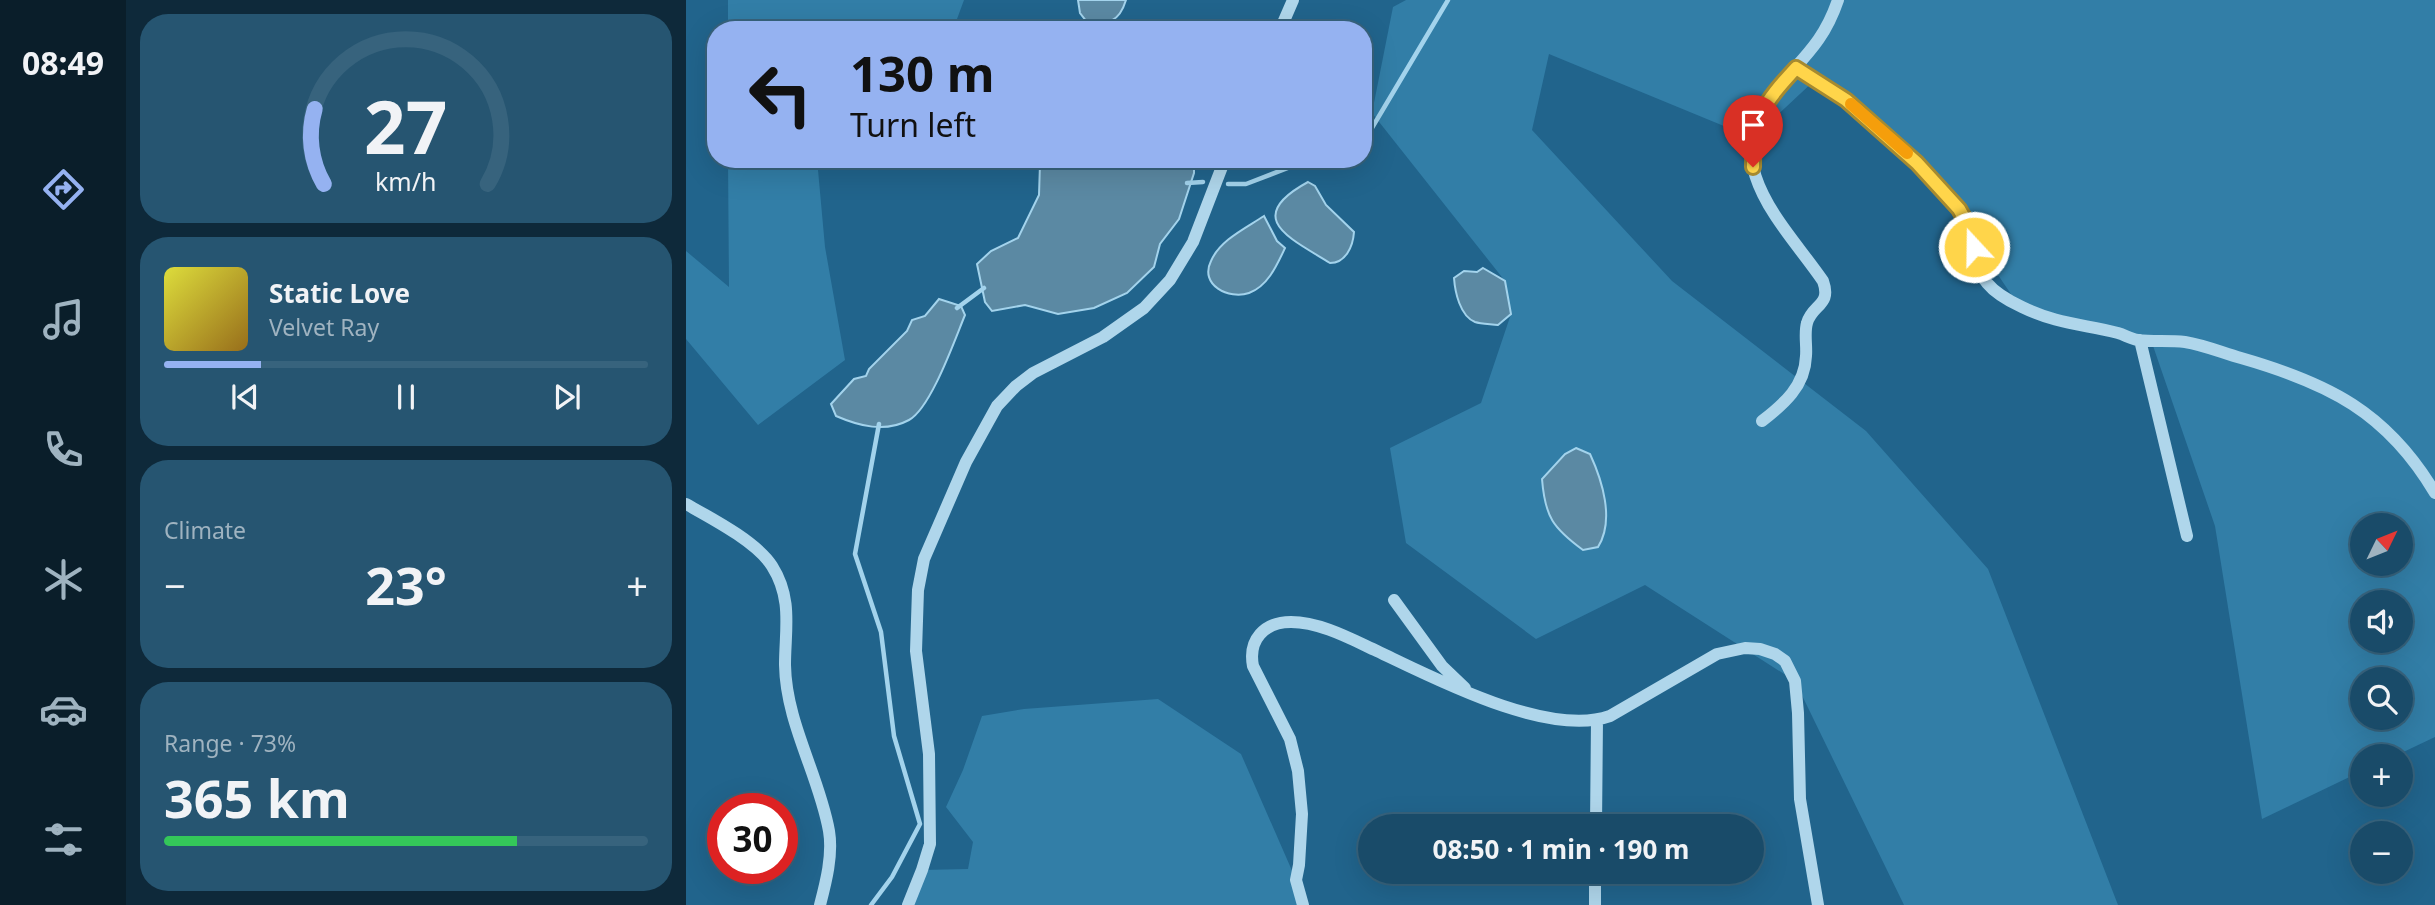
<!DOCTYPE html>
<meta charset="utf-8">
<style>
body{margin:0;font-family:"Noto Sans",sans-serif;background:#265571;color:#f1f3f6;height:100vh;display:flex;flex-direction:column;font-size:26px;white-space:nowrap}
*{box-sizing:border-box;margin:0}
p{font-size:23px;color:#9fb3c0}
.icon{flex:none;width:38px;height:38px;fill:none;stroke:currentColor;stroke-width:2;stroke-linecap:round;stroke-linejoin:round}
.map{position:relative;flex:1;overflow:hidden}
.panel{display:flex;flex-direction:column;gap:14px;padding:14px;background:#0e293a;width:560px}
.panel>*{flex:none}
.guide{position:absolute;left:21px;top:21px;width:665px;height:147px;border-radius:28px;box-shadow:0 7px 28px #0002,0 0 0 2px #37637d;background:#95b2f1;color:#111;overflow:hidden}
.needle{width:46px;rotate:47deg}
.tools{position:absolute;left:1664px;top:513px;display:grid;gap:14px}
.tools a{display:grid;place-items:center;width:63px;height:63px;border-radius:50%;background:#194b69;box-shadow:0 7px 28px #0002,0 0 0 2px #37637d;font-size:35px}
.speed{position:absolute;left:21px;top:793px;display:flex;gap:14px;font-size:35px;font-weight:700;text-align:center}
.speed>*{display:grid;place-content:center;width:91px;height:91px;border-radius:50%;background:#194b69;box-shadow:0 7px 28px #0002,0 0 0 2px #37637d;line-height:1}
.speed .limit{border:10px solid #d22;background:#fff;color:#111}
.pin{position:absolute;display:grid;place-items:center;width:60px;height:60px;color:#fff;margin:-72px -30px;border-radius:50% 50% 50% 0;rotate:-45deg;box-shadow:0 0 7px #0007}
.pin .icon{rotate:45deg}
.me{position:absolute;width:77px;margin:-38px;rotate:339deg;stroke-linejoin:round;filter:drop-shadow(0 0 5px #0008)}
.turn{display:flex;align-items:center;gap:24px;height:147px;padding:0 28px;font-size:32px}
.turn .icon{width:91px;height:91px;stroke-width:2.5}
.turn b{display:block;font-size:49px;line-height:60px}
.big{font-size:52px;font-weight:700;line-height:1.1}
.panel .widget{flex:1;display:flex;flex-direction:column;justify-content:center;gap:10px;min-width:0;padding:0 24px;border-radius:28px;background:#265571}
.panel .dial{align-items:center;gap:0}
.dial svg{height:182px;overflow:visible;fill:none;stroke:#37637d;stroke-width:7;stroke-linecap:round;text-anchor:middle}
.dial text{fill:#f1f3f6;stroke:none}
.song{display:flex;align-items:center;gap:21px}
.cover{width:84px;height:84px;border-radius:10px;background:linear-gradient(135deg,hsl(60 70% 55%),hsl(40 70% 35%))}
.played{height:7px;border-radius:4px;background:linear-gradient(90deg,#95b2f1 20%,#37637d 20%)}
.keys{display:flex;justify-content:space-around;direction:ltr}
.heat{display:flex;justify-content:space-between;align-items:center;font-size:38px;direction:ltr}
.charge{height:10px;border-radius:5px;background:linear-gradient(90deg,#34c759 73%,#37637d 0)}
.trip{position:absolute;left:672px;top:814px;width:406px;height:70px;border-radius:35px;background:#194b69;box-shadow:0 7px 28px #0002,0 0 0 2px #37637d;font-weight:700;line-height:70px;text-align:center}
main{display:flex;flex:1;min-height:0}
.tab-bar{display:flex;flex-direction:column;width:126px;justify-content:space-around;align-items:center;background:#0a1e2a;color:#9fb3c0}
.tab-bar .icon{width:49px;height:49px}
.tab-bar .on{color:#95b2f1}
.tab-bar b{font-size:32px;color:#f1f3f6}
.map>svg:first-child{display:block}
.green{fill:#327ea7;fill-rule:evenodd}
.water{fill:#5b89a3;stroke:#a3d3ec;stroke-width:2}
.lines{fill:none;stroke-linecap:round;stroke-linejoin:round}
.stream{stroke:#a3d3ec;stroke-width:4.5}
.minor{stroke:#afd6eb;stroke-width:12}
.route-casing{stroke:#a68a30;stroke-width:18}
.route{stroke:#ffd54a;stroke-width:12}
.slow{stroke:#f59e0b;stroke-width:12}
</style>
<main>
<nav class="tab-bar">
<b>08:49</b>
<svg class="icon on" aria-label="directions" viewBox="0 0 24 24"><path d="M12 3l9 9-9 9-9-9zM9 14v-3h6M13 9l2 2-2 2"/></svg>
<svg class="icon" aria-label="music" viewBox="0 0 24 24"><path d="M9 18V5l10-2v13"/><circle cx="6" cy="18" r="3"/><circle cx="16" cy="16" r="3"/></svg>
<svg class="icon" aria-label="phone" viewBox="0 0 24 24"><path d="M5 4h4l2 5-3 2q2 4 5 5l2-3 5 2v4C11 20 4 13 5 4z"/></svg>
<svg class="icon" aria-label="climate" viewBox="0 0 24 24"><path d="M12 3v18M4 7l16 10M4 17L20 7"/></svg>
<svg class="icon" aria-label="car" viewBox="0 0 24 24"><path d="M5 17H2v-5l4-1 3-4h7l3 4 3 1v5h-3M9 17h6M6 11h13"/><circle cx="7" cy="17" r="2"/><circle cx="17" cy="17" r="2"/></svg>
<svg class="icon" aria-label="filters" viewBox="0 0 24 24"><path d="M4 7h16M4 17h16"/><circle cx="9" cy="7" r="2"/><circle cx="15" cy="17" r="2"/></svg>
</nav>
<section class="panel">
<div class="widget dial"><svg viewBox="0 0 100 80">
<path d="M14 69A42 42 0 1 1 86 69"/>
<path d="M14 69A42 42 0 0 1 10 36" stroke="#95b2f1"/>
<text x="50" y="56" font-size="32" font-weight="700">27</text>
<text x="50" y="72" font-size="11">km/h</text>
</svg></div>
<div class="widget">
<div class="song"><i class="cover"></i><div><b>Static Love</b><p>Velvet Ray</p></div></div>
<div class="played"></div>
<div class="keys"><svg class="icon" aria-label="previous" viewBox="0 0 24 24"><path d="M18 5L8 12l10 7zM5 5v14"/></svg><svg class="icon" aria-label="pause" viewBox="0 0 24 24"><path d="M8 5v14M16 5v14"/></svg><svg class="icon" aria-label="next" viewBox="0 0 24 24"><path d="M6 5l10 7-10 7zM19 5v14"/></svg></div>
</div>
<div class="widget"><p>Climate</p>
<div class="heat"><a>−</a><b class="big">23°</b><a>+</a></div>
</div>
<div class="widget"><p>Range · 73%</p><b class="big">365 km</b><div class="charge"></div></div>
</section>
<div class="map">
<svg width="1749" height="905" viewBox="0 0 1749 905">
<rect width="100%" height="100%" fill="#21648c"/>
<path class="green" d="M 42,0 L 278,0 L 267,30 L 42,30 Z
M 720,0 L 1749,0 L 1749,737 L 1709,756 L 1676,756 L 1676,771 L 1576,819 L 1529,526 L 1465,340 L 1333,306 L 1256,192 L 1130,79 L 1067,138 L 863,54 L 846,130 L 986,281 L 1180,431 L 1302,569 L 1432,905 L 1218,905 L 1109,681 L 959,585 L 850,639 L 720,543 L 704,448 L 795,403 L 825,314 L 819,281 L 686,113 L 707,7 ZM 1676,525 L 1715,525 L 1715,564 L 1676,564 ZM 1676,602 L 1715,602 L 1715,640 L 1676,640 ZM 1676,679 L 1715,679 L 1715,718 L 1676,718 Z
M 42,159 L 131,159 L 139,247 L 159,360 L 72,425 L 0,339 L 0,251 L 43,287 Z
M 472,699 L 555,754 L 621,905 L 222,905 L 236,870 L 282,869 L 287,842 L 260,807 L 277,770 L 296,716 L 338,709 Z"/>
<path class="water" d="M 392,0 L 440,0 C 433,23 422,24 401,22 L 394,13 Z
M 357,159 L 508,159 L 508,173 L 493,219 L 474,244 L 468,267 L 441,293 L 408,308 L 372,314 L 339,305 L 306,311 L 299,302 L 291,264 L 305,251 L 332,238 L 353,195 L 354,164 Z
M 622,182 L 629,186 L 640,205 L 668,232 C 667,246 660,263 644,263 C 604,238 556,218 622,182 Z
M 578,216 L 591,241 L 599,248 C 591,265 582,286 563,293 C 543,300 513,285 525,261 C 534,240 560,228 578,216 Z
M 797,268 L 819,281 L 825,314 L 812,325 C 805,324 795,324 789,322 C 774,316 769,292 768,278 L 778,271 L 791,272 Z
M 253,299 L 275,306 L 279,315 C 269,339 245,408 223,420 C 199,433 173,426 150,416 L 145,404 L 168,379 L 180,376 L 183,369 L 221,331 L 226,320 L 239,316 Z
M 890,448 L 904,454 C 916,480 929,520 912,547 L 897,550 C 867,528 859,517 856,479 L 879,454 Z"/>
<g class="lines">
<path class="stream" d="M 677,139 L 680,138 L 762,0
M 501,183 L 517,182
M 542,184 L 560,184 L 625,159
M 271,308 L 298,288
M 185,905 L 206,877 L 234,824 L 208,736 L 195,632 L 169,554 L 193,424"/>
<path class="minor" d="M 594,30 L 607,0
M 1110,68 C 1165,97 1236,160 1273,210 C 1289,231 1284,263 1301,283 C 1310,294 1323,301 1336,307 C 1371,324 1396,324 1432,333 C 1439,335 1445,339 1452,340 C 1467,342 1483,340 1499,342 C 1518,345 1537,353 1555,358 C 1642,383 1701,412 1749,493
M 1454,340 L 1501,536
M 1076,421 C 1098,404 1119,386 1120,356 C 1121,346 1118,333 1121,323 C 1126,304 1146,306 1137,281 C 1098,224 1029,163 1088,92 C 1116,58 1137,44 1152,0
M 0,504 C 25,518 71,542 86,566 C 107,599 99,630 99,665 C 100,723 133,775 143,831 C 147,855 140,882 134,905
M 708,600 L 756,666 L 779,688
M 910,826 L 911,720
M 222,905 L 236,870 L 244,844 L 243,754 L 230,651 L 232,590 L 238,559 L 280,462 L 311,406 L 330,386 L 347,373 L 417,337 L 458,308 L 484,280 L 507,242 L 539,159
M 617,905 L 610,880 L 613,865 L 616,814 L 612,771 L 604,739 L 567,666 C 562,640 578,622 605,622 C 634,622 665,639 691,651 C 748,678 862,738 924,716 L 1031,654 L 1059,648 L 1074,649 L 1089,654 L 1099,661 L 1109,681 L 1112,713 L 1114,799 L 1132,905
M 909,905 L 909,872"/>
</g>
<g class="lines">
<defs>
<path id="route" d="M 1067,167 C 1067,117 1077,104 1110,68 L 1160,100 L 1231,163 L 1273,209 L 1282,225 L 1288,247"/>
</defs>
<use href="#route" class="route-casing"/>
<use href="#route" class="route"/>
<path class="slow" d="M 1165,104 L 1221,153"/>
</g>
</svg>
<div class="tools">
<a><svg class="needle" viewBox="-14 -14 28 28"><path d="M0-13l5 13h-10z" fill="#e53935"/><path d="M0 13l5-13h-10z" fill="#9fb3c0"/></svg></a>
<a><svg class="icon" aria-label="sound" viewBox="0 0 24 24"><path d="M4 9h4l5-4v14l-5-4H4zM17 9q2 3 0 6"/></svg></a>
<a><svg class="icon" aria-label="search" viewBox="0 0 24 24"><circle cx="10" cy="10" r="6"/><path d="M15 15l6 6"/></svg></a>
<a>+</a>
<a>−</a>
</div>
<div class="speed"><div class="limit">30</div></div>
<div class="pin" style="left:1067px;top:167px;background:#d93025"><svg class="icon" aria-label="arrive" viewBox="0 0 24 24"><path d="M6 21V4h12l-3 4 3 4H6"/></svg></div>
<svg class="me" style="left:1288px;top:247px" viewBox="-20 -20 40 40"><circle r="17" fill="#ffd54a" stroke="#fff" stroke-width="3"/><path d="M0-11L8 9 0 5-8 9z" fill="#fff"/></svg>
<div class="trip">08:50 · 1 min · 190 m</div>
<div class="guide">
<div class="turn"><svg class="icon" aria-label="left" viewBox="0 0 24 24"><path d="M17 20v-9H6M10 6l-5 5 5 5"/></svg><div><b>130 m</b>Turn left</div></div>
</div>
</div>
</main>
